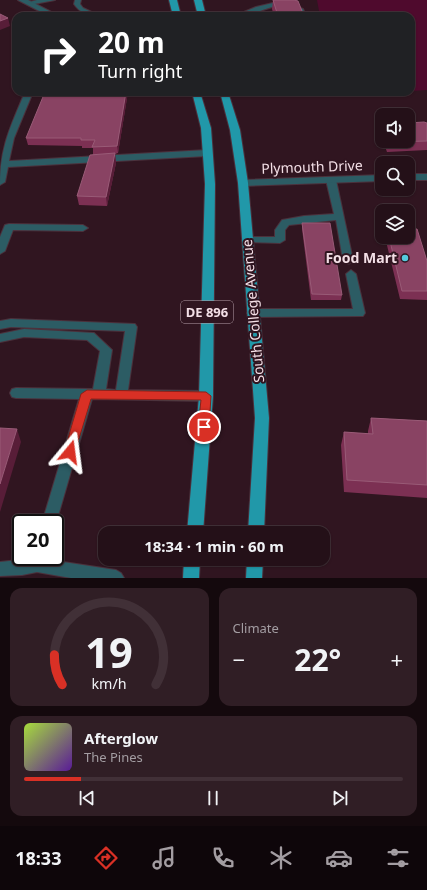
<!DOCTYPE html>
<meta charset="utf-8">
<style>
body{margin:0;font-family:"Noto Sans",sans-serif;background:#301e25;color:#f1f3f6;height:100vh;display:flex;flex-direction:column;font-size:15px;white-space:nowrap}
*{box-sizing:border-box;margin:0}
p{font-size:13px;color:#a39da2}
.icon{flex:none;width:22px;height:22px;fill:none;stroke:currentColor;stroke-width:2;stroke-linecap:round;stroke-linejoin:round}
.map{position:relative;height:578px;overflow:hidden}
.details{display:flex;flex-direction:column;gap:10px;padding:10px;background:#14090d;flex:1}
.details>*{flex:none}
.top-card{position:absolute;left:12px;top:12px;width:403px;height:84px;border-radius:12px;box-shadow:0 1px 3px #0004,0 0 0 1px #413037;background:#202124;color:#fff;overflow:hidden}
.controls{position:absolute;left:375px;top:108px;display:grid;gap:8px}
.controls a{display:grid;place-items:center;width:40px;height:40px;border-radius:8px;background:#241018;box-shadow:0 1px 3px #0004,0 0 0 1px #413037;font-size:20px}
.speed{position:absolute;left:12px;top:514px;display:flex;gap:8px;font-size:20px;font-weight:700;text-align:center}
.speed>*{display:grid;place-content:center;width:52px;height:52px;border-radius:50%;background:#241018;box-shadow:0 1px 3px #0004,0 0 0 1px #413037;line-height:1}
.speed .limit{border:2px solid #111;border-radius:6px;background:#fff;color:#111}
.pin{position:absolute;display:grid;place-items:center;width:34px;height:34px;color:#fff;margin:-17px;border:2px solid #fff;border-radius:50%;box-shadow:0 1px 4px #0007}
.me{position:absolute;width:44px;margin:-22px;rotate:16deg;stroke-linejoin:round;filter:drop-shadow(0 0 3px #0008)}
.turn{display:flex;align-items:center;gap:14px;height:84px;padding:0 20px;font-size:18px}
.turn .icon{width:52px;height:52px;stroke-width:2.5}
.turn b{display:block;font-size:28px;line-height:34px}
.big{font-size:30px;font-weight:700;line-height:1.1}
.details .tile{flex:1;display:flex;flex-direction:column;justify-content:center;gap:6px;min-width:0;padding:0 14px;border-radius:12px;background:#301e25}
.details .dial{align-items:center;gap:0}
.dial svg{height:104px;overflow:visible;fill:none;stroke:#413037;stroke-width:7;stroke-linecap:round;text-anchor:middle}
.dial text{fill:#f1f3f6;stroke:none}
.song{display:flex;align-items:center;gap:12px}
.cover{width:48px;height:48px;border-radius:6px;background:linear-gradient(135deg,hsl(80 70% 55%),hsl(270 70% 35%))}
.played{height:4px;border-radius:2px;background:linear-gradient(90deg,#d93025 15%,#413037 15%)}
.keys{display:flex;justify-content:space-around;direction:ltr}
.heat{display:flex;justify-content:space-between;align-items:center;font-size:22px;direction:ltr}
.details .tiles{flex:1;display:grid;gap:10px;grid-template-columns:1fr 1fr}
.tile:last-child{grid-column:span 2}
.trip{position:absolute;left:98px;top:526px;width:232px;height:40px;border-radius:12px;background:#241018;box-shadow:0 1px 3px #0004,0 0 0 1px #413037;font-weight:700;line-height:40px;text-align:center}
.dock{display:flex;height:64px;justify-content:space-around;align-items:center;background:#0e060a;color:#a39da2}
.dock .icon{width:28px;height:28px}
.dock .selected{color:#d93025}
.dock b{font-size:18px;color:#f1f3f6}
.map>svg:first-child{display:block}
.green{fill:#4f0a2d}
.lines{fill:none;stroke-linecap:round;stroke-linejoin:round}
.lane-casing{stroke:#4b313c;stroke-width:2}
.street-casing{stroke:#4b313c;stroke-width:2}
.primary-casing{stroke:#4b313c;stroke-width:2}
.lane{fill:#2c5c64;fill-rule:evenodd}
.street{fill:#2c5c64;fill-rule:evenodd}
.primary{fill:#2198a9;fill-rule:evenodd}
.wall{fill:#7c3053}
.shaded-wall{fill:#581d38}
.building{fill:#894363;stroke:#995b77}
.route{fill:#d93025;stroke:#8d1f18}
.poi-dot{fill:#54cadd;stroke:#301520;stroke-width:1.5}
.labels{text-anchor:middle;stroke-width:4;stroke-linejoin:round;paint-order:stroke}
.shield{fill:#301520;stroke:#b8a2ab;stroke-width:1}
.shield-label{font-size:13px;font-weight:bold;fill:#f3dfe6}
.street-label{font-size:14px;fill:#f3dfe6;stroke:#301520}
.poi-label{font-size:14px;font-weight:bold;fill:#f3dfe6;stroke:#301520;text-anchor:end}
</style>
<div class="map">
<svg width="427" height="578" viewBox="0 0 427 578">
<rect width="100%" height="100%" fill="#301520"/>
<path class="green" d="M 317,0 L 427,0 L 427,90 L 411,91 L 411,16 L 320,16 Z"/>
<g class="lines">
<defs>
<path id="lane" d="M 37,0 L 55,0 L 29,5 L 26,3 Z
M 75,0 L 81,0 L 80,4 L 83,8 L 100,16 C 89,16 80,13 74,4 Z
M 273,3 L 287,3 L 303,9 L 306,16 L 300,16 L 298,11 C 277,1 267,9 248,16 C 242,18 213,16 205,16 L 208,14 L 244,12 L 256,7 Z
M 134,14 L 145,14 L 148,16 L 131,16 Z
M 25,92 L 33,92 L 14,138 L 9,161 L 207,150 L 211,153 L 207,156 L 8,167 L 5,182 L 0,185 C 0,146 11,126 25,92 Z
M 331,177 L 336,180 L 353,260 L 352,262 L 348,264 L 343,260 L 336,220 L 289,225 L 285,230 L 285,240 L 280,243 L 243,242 L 242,240 L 247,237 L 275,237 L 275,230 L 282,220 L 304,216 L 334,214 L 326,180 Z
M 9,224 L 83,225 L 88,228 L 83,231 L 13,230 L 5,251 L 0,254 L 0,237 L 5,225 Z
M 351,270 L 356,274 L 365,313 L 363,316 L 253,317 L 247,313 L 253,309 L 353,309 L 346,274 Z
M 11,319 L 135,324 L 137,327 L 128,390 L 206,391 L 210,392 L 212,396 L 210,400 L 206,401 L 92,399 L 56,523 L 55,526 L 55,523 L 42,523 L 79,399 L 16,398 L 12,397 L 10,393 L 12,389 L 16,388 L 93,389 L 100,351 L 87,340 L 24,337 L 0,342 L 0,334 L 24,329 L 94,333 L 112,350 L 106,389 L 116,390 L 125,331 L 11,327 L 0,329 L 0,321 Z
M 37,558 L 116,570 L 121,573 L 124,578 L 71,578 L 37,572 L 22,575 L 0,576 L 0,562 Z"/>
<path id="street" d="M 18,0 L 28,0 L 59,16 L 49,16 Z
M 408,174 L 427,174 L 427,180 L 408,180 Z
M 382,175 L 382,181 L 243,186 L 238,183 L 243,180 Z"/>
<path id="primary" d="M 169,0 L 177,0 L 181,16 L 173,16 Z
M 194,0 L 202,0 L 206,16 L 198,16 Z
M 192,92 L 200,92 L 211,128 L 215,184 L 213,396 L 203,533 L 187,533 L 199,396 L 205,184 L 201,128 Z
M 220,92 L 228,92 L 240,130 L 248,183 L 269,418 L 264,533 L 248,533 L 255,418 L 238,183 L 230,130 Z
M 184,559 L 200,559 L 199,578 L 183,578 Z
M 247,559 L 263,559 L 262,578 L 246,578 Z"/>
</defs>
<use href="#lane" class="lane-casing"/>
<use href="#street" class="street-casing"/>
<use href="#primary" class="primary-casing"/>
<use href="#lane" class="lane"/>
<use href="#street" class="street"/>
<use href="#primary" class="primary"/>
</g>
<path class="wall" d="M 273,0 L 294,0 L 304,16 L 274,16 L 272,9 Z
M 128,92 L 118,153 L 115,154 L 116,163 L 107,206 L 79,205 L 77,196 L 93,154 L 93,148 L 82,148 L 82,146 L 28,145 L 26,138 Z
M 381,123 L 382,123 L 382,139 L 379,132 Z
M 427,123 L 427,150 L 387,152 L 383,141 L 408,141 Z
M 302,223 L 342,295 L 341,300 L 311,300 L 302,229 Z
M 385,237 L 408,237 L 427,261 L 427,300 L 400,299 Z
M 371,418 L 427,421 L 427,498 L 344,492 L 341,445 L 344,432 L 368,434 L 368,431 Z"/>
<path class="shaded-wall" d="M 8,18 L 10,26 L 0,30 L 0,21 Z
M 126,92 L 128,92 L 118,153 L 117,146 Z
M 115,153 L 116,163 L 107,206 L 106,197 Z
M 17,429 L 21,442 L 0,512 L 0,484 Z"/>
<path class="building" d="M 273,0 L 294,0 L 298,1 L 304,16 L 278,16 Z
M 0,14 L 8,18 L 0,21 Z
M 45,92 L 126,92 L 117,146 L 92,147 L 95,140 L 81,140 L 81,138 L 26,138 Z
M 424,122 L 427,123 L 427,141 L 389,142 L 388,141 L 408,141 L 408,123 Z
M 115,153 L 106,197 L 77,196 L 90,155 Z
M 302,223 L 330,223 L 342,295 L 312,294 Z
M 408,229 L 417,229 L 427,261 L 427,291 L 402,291 L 389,237 L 408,237 Z
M 371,418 L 427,421 L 427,485 L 347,480 L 344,432 L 373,434 Z
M 0,428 L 17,429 L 0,484 Z"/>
<path class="route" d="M 87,390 L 206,392 L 211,396 L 209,427 L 207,430 L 200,430 L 198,427 L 201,400 L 91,399 L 75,452 L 74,455 L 66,455 L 64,452 L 81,394 Z"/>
<circle class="poi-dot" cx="405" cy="258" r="4"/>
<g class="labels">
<rect class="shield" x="181" y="301" width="52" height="22" rx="3"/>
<g class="shield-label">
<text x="207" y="317">DE 896</text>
</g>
<g class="street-label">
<text transform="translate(312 167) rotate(-2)" y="5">Plymouth Drive</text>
<text transform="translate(253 311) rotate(-95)" y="5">South College Avenue</text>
</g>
<g class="poi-label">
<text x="397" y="263">Food Mart</text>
</g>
</g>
</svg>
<div class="controls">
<a><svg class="icon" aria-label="sound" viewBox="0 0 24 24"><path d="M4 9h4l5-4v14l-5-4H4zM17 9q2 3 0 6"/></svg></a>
<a><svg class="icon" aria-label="search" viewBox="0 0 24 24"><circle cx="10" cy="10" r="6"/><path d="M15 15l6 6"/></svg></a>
<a><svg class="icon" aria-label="layers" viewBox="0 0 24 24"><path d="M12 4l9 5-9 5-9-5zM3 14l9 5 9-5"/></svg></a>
</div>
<div class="speed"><div class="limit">20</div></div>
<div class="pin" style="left:204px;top:427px;background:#d93025"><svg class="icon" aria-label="arrive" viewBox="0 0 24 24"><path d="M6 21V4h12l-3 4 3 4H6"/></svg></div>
<svg class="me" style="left:70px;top:452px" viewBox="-20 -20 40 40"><path d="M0-17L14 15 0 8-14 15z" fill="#d93025" stroke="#fff" stroke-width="4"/></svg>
<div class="trip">18:34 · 1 min · 60 m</div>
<div class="top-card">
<div class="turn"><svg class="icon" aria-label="right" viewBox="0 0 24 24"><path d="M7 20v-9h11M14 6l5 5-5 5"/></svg><div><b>20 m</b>Turn right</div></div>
</div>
</div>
<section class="details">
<div class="tiles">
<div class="tile dial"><svg viewBox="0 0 100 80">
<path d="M14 69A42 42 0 1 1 86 69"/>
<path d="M14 69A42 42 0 0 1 8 46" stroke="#d93025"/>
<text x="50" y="56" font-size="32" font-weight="700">19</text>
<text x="50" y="72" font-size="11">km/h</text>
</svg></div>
<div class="tile"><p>Climate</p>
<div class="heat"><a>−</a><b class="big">22°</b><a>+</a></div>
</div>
<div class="tile">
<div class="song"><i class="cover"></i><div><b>Afterglow</b><p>The Pines</p></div></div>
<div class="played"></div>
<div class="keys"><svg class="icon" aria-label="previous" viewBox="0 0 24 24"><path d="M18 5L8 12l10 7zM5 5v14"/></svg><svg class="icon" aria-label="pause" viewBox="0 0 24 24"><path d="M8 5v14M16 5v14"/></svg><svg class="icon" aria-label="next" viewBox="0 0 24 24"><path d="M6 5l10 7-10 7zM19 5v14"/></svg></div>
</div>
</div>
</section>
<nav class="dock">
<b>18:33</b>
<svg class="icon selected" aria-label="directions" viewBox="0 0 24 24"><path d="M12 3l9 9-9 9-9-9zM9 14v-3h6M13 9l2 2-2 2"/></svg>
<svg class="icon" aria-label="music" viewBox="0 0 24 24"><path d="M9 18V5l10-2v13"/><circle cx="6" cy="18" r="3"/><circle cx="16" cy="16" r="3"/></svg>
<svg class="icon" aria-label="phone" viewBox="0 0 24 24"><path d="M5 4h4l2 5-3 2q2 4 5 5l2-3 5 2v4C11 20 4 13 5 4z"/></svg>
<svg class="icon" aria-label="climate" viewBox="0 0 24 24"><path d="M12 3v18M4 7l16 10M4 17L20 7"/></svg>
<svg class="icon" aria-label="car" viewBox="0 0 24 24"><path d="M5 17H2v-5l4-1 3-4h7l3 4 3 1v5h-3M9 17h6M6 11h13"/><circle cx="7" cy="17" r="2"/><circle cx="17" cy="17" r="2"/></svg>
<svg class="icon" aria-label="filters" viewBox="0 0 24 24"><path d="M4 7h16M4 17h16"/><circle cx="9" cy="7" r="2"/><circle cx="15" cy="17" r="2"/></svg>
</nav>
